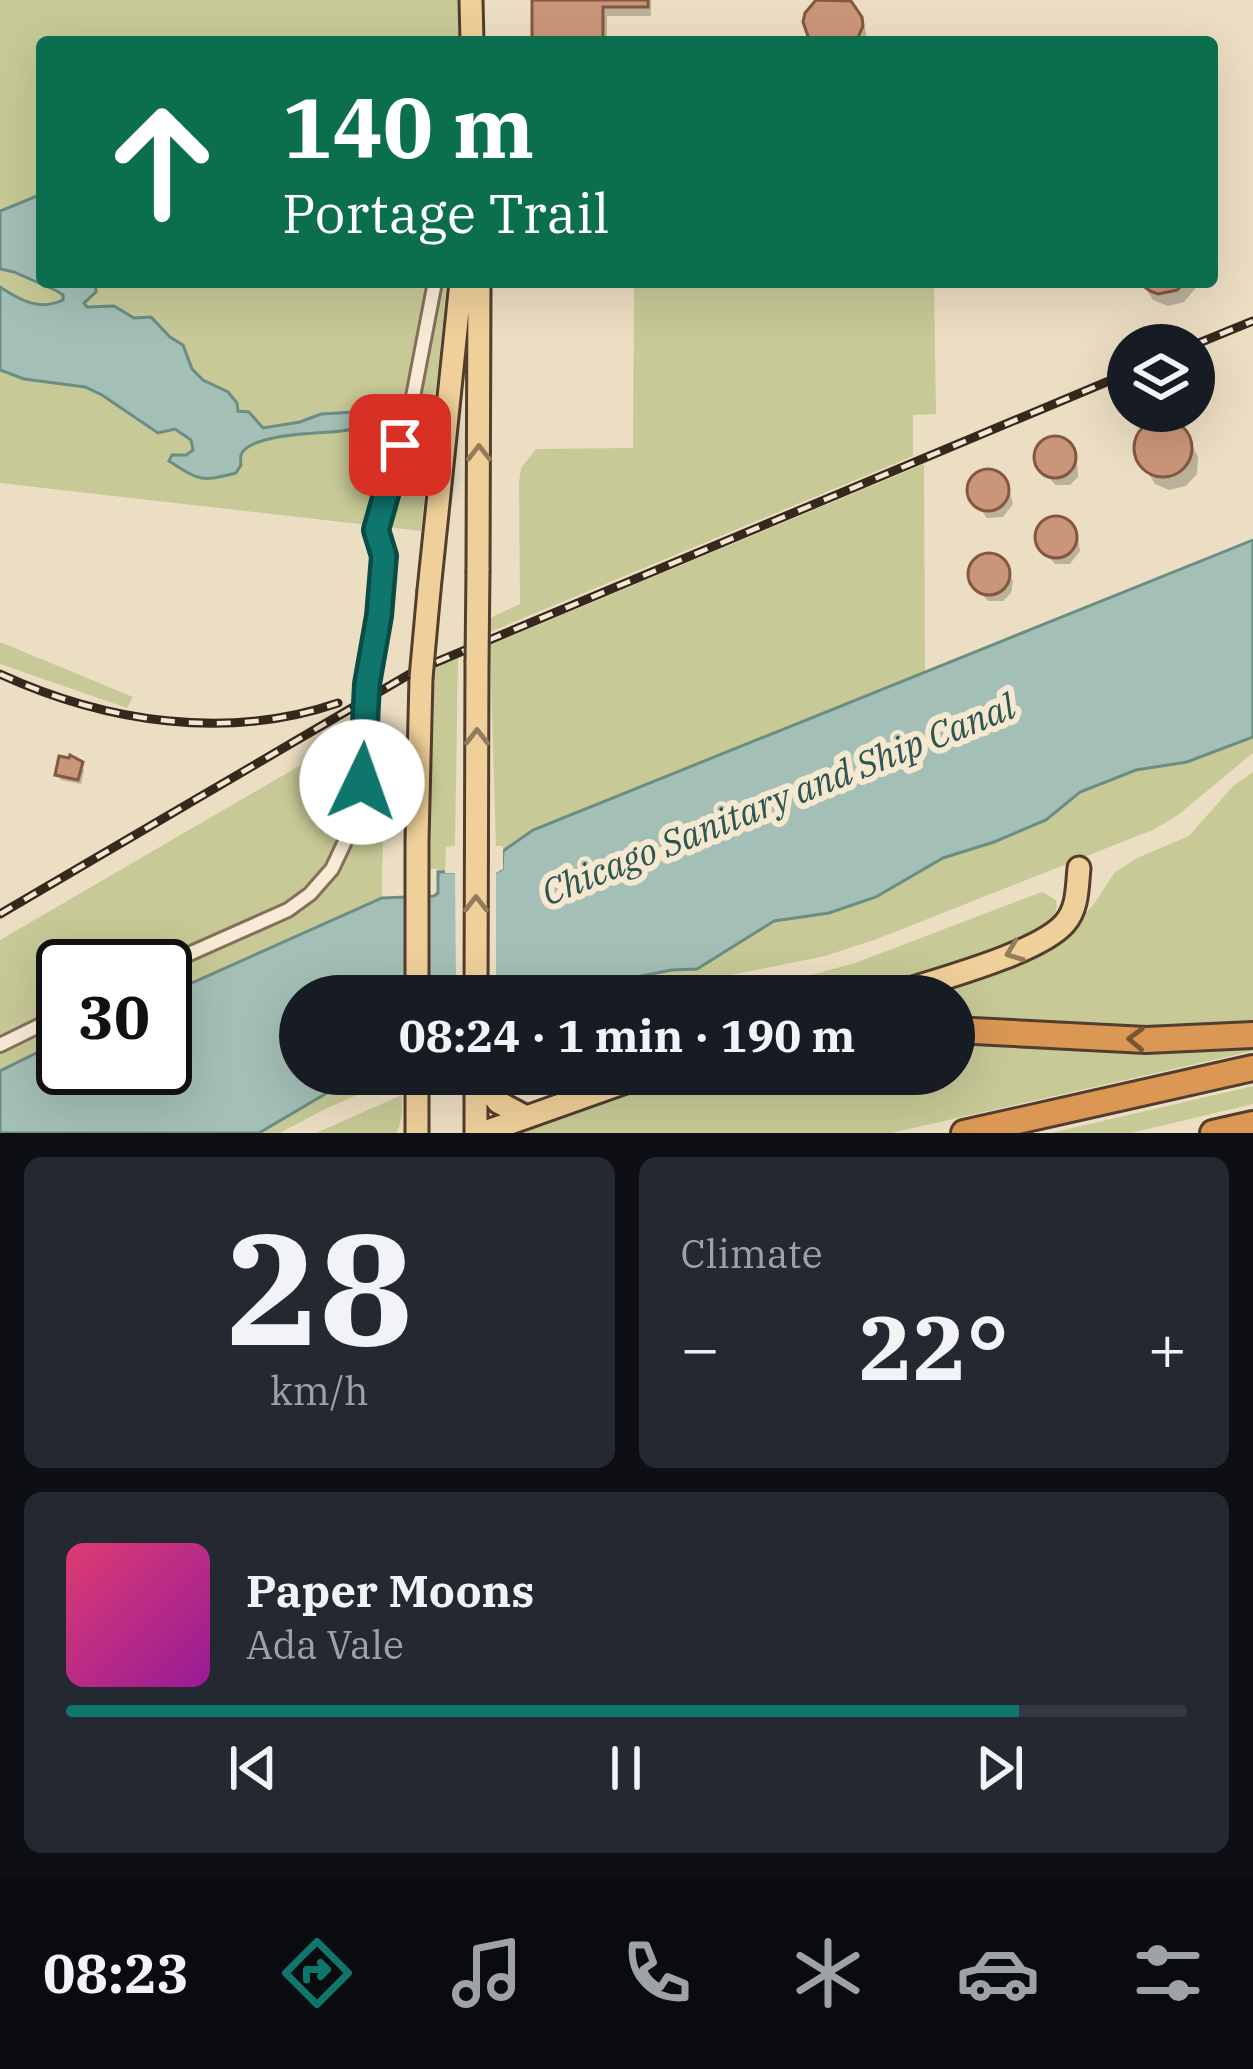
<!DOCTYPE html>
<meta charset="utf-8">
<style>
body{margin:0;font-family:"IBM Plex Serif",serif;background:#242831;color:#f1f3f6;height:100vh;display:flex;flex-direction:column;font-size:45px;white-space:nowrap}
*{box-sizing:border-box;margin:0}
p{font-size:39px;color:#9ea1a6}
.icon{flex:none;width:66px;height:66px;fill:none;stroke:currentColor;stroke-width:2;stroke-linecap:round;stroke-linejoin:round}
.map{position:relative;height:1133px;overflow:hidden}
.drawer{display:flex;flex-direction:column;gap:24px;padding:24px;background:#0d0f14;flex:1}
.drawer>*{flex:none}
.banner{position:absolute;left:36px;top:36px;width:1182px;height:252px;border-radius:12px;box-shadow:0 12px 48px #0002;background:#0b6e4f;color:#fff;overflow:hidden}
.fabs{position:absolute;left:1107px;top:324px;display:grid;gap:24px}
.fabs a{display:grid;place-items:center;width:108px;height:108px;border-radius:50%;background:#171b24;box-shadow:0 12px 48px #0002;font-size:60px}
.speed{position:absolute;left:36px;top:939px;display:flex;gap:24px;font-size:60px;font-weight:700;text-align:center}
.speed>*{display:grid;place-content:center;width:156px;height:156px;border-radius:50%;background:#171b24;box-shadow:0 12px 48px #0002;line-height:1}
.speed .limit{border:6px solid #111;border-radius:18px;background:#fff;color:#111}
.pin{position:absolute;display:grid;place-items:center;width:102px;height:102px;color:#fff;margin:-51px;border-radius:24px;box-shadow:0 6px 18px #0006}
.me{position:absolute;width:132px;margin:-66px;rotate:3deg;stroke-linejoin:round;filter:drop-shadow(0 0 9px #0008)}
.turn{display:flex;align-items:center;gap:42px;height:252px;padding:0 48px;font-size:54px}
.turn .icon{width:156px;height:156px;stroke-width:2.5}
.turn b{display:block;font-size:84px;line-height:102px}
.big{font-size:90px;font-weight:700;line-height:1.1}
.drawer .tile{flex:1;display:flex;flex-direction:column;justify-content:center;gap:18px;min-width:0;padding:0 42px;border-radius:18px;background:#242831}
.drawer .dial{align-items:center;gap:0}
.dial b{font-size:156px;line-height:1}
.song{display:flex;align-items:center;gap:36px}
.cover{width:144px;height:144px;border-radius:18px;background:linear-gradient(135deg,hsl(340 70% 55%),hsl(300 70% 35%))}
.played{height:12px;border-radius:6px;background:linear-gradient(90deg,#0f766e 85%,#363941 85%)}
.keys{display:flex;justify-content:space-around;direction:ltr}
.heat{display:flex;justify-content:space-between;align-items:center;font-size:66px;direction:ltr}
.drawer .tiles{flex:1;display:grid;gap:24px;grid-template-columns:1fr 1fr}
.tile:last-child{grid-column:span 2}
.trip{position:absolute;left:279px;top:975px;width:696px;height:120px;border-radius:60px;background:#171b24;box-shadow:0 12px 48px #0002;font-weight:700;line-height:120px;text-align:center}
.menu{display:flex;height:192px;justify-content:space-around;align-items:center;background:#090b0e;color:#9ea1a6}
.menu .icon{width:84px;height:84px}
.menu .current{color:#0f766e}
.menu b{font-size:54px;color:#f1f3f6}
.map>svg:first-child{display:block}
.green{fill:#c7ca96}
.water{fill:#a4bfb6;stroke:#6b8d83;stroke-width:3}
.pier{fill:#ecdec2}
.shadow{fill:#0003}
.building{fill:#ca9679;stroke:#845840;stroke-width:3}
.lines{fill:none;stroke-linecap:round;stroke-linejoin:round}
.minor-casing{stroke:#866f5a;stroke-width:18}
.primary-casing{stroke:#533d2e;stroke-width:27}
.motorway-casing{stroke:#533d2e;stroke-width:30}
.minor{stroke:#f8ebd5;stroke-width:12}
.primary{stroke:#efd09a;stroke-width:21}
.motorway{stroke:#da9854;stroke-width:24}
.rail-casing{stroke:#36281d;stroke-width:9}
.rail{stroke:#f4e8d1;stroke-width:4.5;stroke-dasharray:14;stroke-linecap:butt}
.primary-bridge-casing{stroke:#533d2e;stroke-width:27;stroke-linecap:butt}
.primary-bridge{stroke:#efd09a;stroke-width:21}
.oneway{stroke:#927c5c}
.oneway2{stroke:#785533}
.route-casing{stroke:#0a4d48;stroke-width:30}
.route{stroke:#0f766e;stroke-width:21}
.labels{text-anchor:middle;stroke-width:12;stroke-linejoin:round;paint-order:stroke}
.water-label{font-size:36px;font-style:italic;fill:#2d5551;stroke:#f4e8d1}
</style>
<div class="map">
<svg width="1253" height="1133" viewBox="0 0 1253 1133">
<rect width="100%" height="100%" fill="#ecdec2"/>
<path class="green" d="M 0,0 L 458,0 L 458,42 L 42,42 L 42,282 L 447,282 L 421,531 L 0,483 Z
M 634,282 L 934,282 L 936,414 L 913,415 L 913,456 L 490,632 L 490,618 L 520,604 L 519,482 L 521,468 L 536,449 L 633,448 Z
M 924,464 L 925,672 L 533,830 L 503,851 L 503,846 L 496,846 L 490,645 Z
M 0,642 L 133,697 L 127,708 L 0,664 Z
M 458,657 L 455,846 L 446,847 L 445,873 L 438,872 L 438,869 L 430,869 L 430,783 L 435,667 Z
M 369,736 L 384,750 L 382,898 L 165,995 L 165,966 L 63,966 L 63,1040 L 0,1071 L 0,940 L 349,737 Z
M 1253,737 L 1253,753 L 1178,815 L 1155,829 L 877,939 L 825,956 L 627,996 L 537,996 L 672,970 L 697,969 L 774,921 L 829,913 L 876,897 L 943,858 L 994,842 L 1046,820 L 1080,792 L 1136,770 L 1187,762 Z
M 1253,772 L 1253,1023 C 1154,1034 1053,1020 954,1015 L 954,996 L 903,996 L 1071,930 L 1094,904 L 1115,872 L 1137,858 L 1189,836 L 1233,786 Z
M 1042,892 L 1056,900 L 1057,907 L 1053,917 L 1041,930 L 1021,944 L 858,996 L 717,996 L 764,988 L 855,963 Z
M 954,1036 L 1253,1043 L 1253,1051 L 891,1133 L 510,1133 L 676,1074 L 954,1074 Z
M 359,1074 L 403,1075 L 325,1109 L 280,1133 L 259,1133 Z
M 1253,1086 L 1253,1104 L 1131,1133 L 1051,1133 Z
M 402,1095 L 402,1116 L 397,1133 L 316,1133 Z"/>
<path class="water" d="M 42,194 L 42,282 L 95,282 L 96,292 L 84,303 L 87,307 L 114,306 L 134,318 L 151,317 L 170,337 L 183,345 L 192,369 L 203,380 L 228,392 L 237,403 L 238,411 L 249,412 L 263,428 L 300,422 L 321,414 L 372,411 L 392,406 L 402,412 L 396,420 C 375,425 352,431 330,432 C 312,433 248,435 241,455 C 240,458 241,462 241,465 L 236,473 C 200,482 200,481 169,461 L 172,455 L 186,455 L 193,450 L 191,440 L 175,429 L 158,433 L 102,395 L 85,387 L 24,379 L 0,370 L 0,287 C 21,301 40,311 63,300 L 63,295 L 57,291 L 14,272 L 0,269 L 0,211 Z
M 1253,540 L 1253,737 L 1187,762 L 1136,770 L 1080,792 L 1046,820 L 994,842 L 943,858 L 876,897 L 829,913 L 774,921 L 697,969 L 672,970 L 537,996 C 521,996 509,990 494,996 L 300,996 L 300,1074 L 359,1074 L 259,1133 L 0,1133 L 0,1071 L 63,1040 L 63,1068 L 165,1068 L 165,995 L 382,898 L 434,896 L 438,893 L 438,872 L 496,872 L 502,869 L 503,851 L 533,830 Z"/>
<path class="pier" d="M 500,846 L 503,846 L 503,869 L 496,873 L 496,982 L 506,983 L 505,995 L 448,996 L 448,987 L 456,984 L 455,873 L 445,873 L 445,867 L 495,866 Z"/>
<path class="shadow" d="M 535,0 L 651,0 L 651,16 L 607,16 L 607,42 L 535,42 Z
M 822,0 L 843,0 L 856,10 L 864,24 L 868,42 L 814,42 L 818,2 Z
M 1142,282 L 1197,282 L 1195,289 L 1184,302 L 1168,306 L 1153,300 Z
M 1164,422 L 1172,423 L 1186,434 L 1198,457 L 1197,474 L 1186,486 L 1169,490 L 1155,484 L 1138,455 L 1139,439 L 1149,426 Z
M 1050,440 L 1061,441 L 1071,448 L 1077,459 L 1078,477 L 1070,485 L 1055,485 L 1038,462 L 1038,452 Z
M 983,473 L 995,473 L 1004,481 L 1010,492 L 1013,504 L 1003,517 L 987,518 L 973,500 L 972,484 Z
M 1050,520 L 1062,520 L 1071,528 L 1078,538 L 1080,551 L 1070,564 L 1055,564 L 1041,547 L 1039,530 Z
M 983,557 L 1000,560 L 1013,581 L 1011,593 L 1003,601 L 988,601 L 973,584 L 972,568 Z
M 81,765 L 84,770 L 81,784 L 61,780 L 58,774 Z"/>
<path class="building" d="M 532,0 L 648,0 L 648,7 L 603,7 L 603,42 L 532,42 Z
M 816,0 L 851,1 L 862,17 L 863,26 L 856,42 L 810,42 L 803,22 L 805,13 Z
M 1138,282 L 1185,282 L 1177,290 L 1158,294 L 1150,291 Z
M1134 448a29 29 0 1 1 58 0a29 29 0 1 1-58 0Z
M1034 457a21 21 0 1 1 42 0a21 21 0 1 1-42 0Z
M967 490a21 21 0 1 1 42 0a21 21 0 1 1-42 0Z
M1035 537a21 21 0 1 1 42 0a21 21 0 1 1-42 0Z
M968 574a21 21 0 1 1 42 0a21 21 0 1 1-42 0Z
M 70,755 L 83,762 L 78,780 L 55,775 L 59,756 L 69,758 Z"/>
<g class="lines">
<defs>
<path id="minor" d="M 162,966 L 288,910 L 310,894 L 332,869 L 349,833 L 362,782 L 367,684 L 379,617 L 384,556 L 377,530 L 412,402 L 435,282
M 0,1045 L 63,1014"/>
<path id="primary" d="M 471,0 L 472,42
M 478,570 L 479,282
M 429,590 L 461,282
M 417,996 L 417,841 L 421,678
M 476,996 L 477,663
M 887,996 C 929,982 1039,954 1065,923 C 1078,908 1077,888 1079,868
M 476,1074 L 476,1133
M 477,1074 L 498,1102 L 526,1117
M 417,1133 L 417,1074
M 482,1133 L 648,1074"/>
<path id="motorway" d="M 954,1030 L 1146,1040 L 1253,1035
M 964,1133 L 1253,1068
M 1213,1133 L 1253,1124"/>
</defs>
<use href="#minor" class="minor-casing"/>
<use href="#primary" class="primary-casing"/>
<use href="#motorway" class="motorway-casing"/>
<use href="#minor" class="minor"/>
<use href="#primary" class="primary"/>
<use href="#motorway" class="motorway"/>
<defs>
<path id="rail" d="M 1194,345 L 1253,321
M 0,674 C 105,722 227,741 338,703
M 0,914 L 415,671 L 1128,373"/>
</defs>
<use href="#rail" class="rail-casing"/>
<use href="#rail" class="rail"/>
<defs>
<path id="primary-bridge" d="M 477,663 L 478,570
M 421,678 L 429,590"/>
</defs>
<use href="#primary-bridge" class="primary-bridge-casing"/>
<use href="#primary-bridge" class="primary-bridge"/>
</g>
<defs><path id="oneway-chevron" d="M-2-3.5L2.5 0L-2 3.5" fill="none" stroke-width="1.6" stroke-linecap="round" stroke-linejoin="round" transform="scale(3)"/></defs>
<g class="oneway">
<use href="#oneway-chevron" transform="translate(479 453) rotate(-90)"/>
<use href="#oneway-chevron" transform="translate(477 737) rotate(-90)"/>
<use href="#oneway-chevron" transform="translate(476 904) rotate(-90)"/>
<use href="#oneway-chevron" transform="translate(1014 952) rotate(159)"/>
</g>
<use class="oneway2" href="#oneway-chevron" transform="translate(1136 1039) rotate(-178)"/>
<g class="lines">
<defs>
<path id="route" d="M 362,782 L 367,684 L 379,616 L 384,556 L 376,530 L 400,445"/>
</defs>
<use href="#route" class="route-casing"/>
<use href="#route" class="route"/>
</g>
<g class="labels">
<g class="water-label">
<text transform="translate(778 799) rotate(-22)" y="13">Chicago Sanitary and Ship Canal</text>
</g>
</g>
</svg>
<div class="fabs">
<a><svg class="icon" aria-label="layers" viewBox="0 0 24 24"><path d="M12 4l9 5-9 5-9-5zM3 14l9 5 9-5"/></svg></a>
</div>
<div class="speed"><div class="limit">30</div></div>
<div class="pin" style="left:400px;top:445px;background:#d93025"><svg class="icon" aria-label="arrive" viewBox="0 0 24 24"><path d="M6 21V4h12l-3 4 3 4H6"/></svg></div>
<svg class="me" style="left:362px;top:782px" viewBox="-20 -20 40 40"><circle r="19" fill="#fff"/><path d="M0-13L10 11 0 6-10 11z" fill="#0f766e"/></svg>
<div class="trip">08:24 · 1 min · 190 m</div>
<div class="banner">
<div class="turn"><svg class="icon" aria-label="ahead" viewBox="0 0 24 24"><path d="M12 20V5M6 11l6-6 6 6"/></svg><div><b>140 m</b>Portage Trail</div></div>
</div>
</div>
<section class="drawer">
<div class="tiles">
<div class="tile dial"><b>28</b><p>km/h</p></div>
<div class="tile"><p>Climate</p>
<div class="heat"><a>−</a><b class="big">22°</b><a>+</a></div>
</div>
<div class="tile">
<div class="song"><i class="cover"></i><div><b>Paper Moons</b><p>Ada Vale</p></div></div>
<div class="played"></div>
<div class="keys"><svg class="icon" aria-label="previous" viewBox="0 0 24 24"><path d="M18 5L8 12l10 7zM5 5v14"/></svg><svg class="icon" aria-label="pause" viewBox="0 0 24 24"><path d="M8 5v14M16 5v14"/></svg><svg class="icon" aria-label="next" viewBox="0 0 24 24"><path d="M6 5l10 7-10 7zM19 5v14"/></svg></div>
</div>
</div>
</section>
<nav class="menu">
<b>08:23</b>
<svg class="icon current" aria-label="directions" viewBox="0 0 24 24"><path d="M12 3l9 9-9 9-9-9zM9 14v-3h6M13 9l2 2-2 2"/></svg>
<svg class="icon" aria-label="music" viewBox="0 0 24 24"><path d="M9 18V5l10-2v13"/><circle cx="6" cy="18" r="3"/><circle cx="16" cy="16" r="3"/></svg>
<svg class="icon" aria-label="phone" viewBox="0 0 24 24"><path d="M5 4h4l2 5-3 2q2 4 5 5l2-3 5 2v4C11 20 4 13 5 4z"/></svg>
<svg class="icon" aria-label="climate" viewBox="0 0 24 24"><path d="M12 3v18M4 7l16 10M4 17L20 7"/></svg>
<svg class="icon" aria-label="car" viewBox="0 0 24 24"><path d="M5 17H2v-5l4-1 3-4h7l3 4 3 1v5h-3M9 17h6M6 11h13"/><circle cx="7" cy="17" r="2"/><circle cx="17" cy="17" r="2"/></svg>
<svg class="icon" aria-label="filters" viewBox="0 0 24 24"><path d="M4 7h16M4 17h16"/><circle cx="9" cy="7" r="2"/><circle cx="15" cy="17" r="2"/></svg>
</nav>
